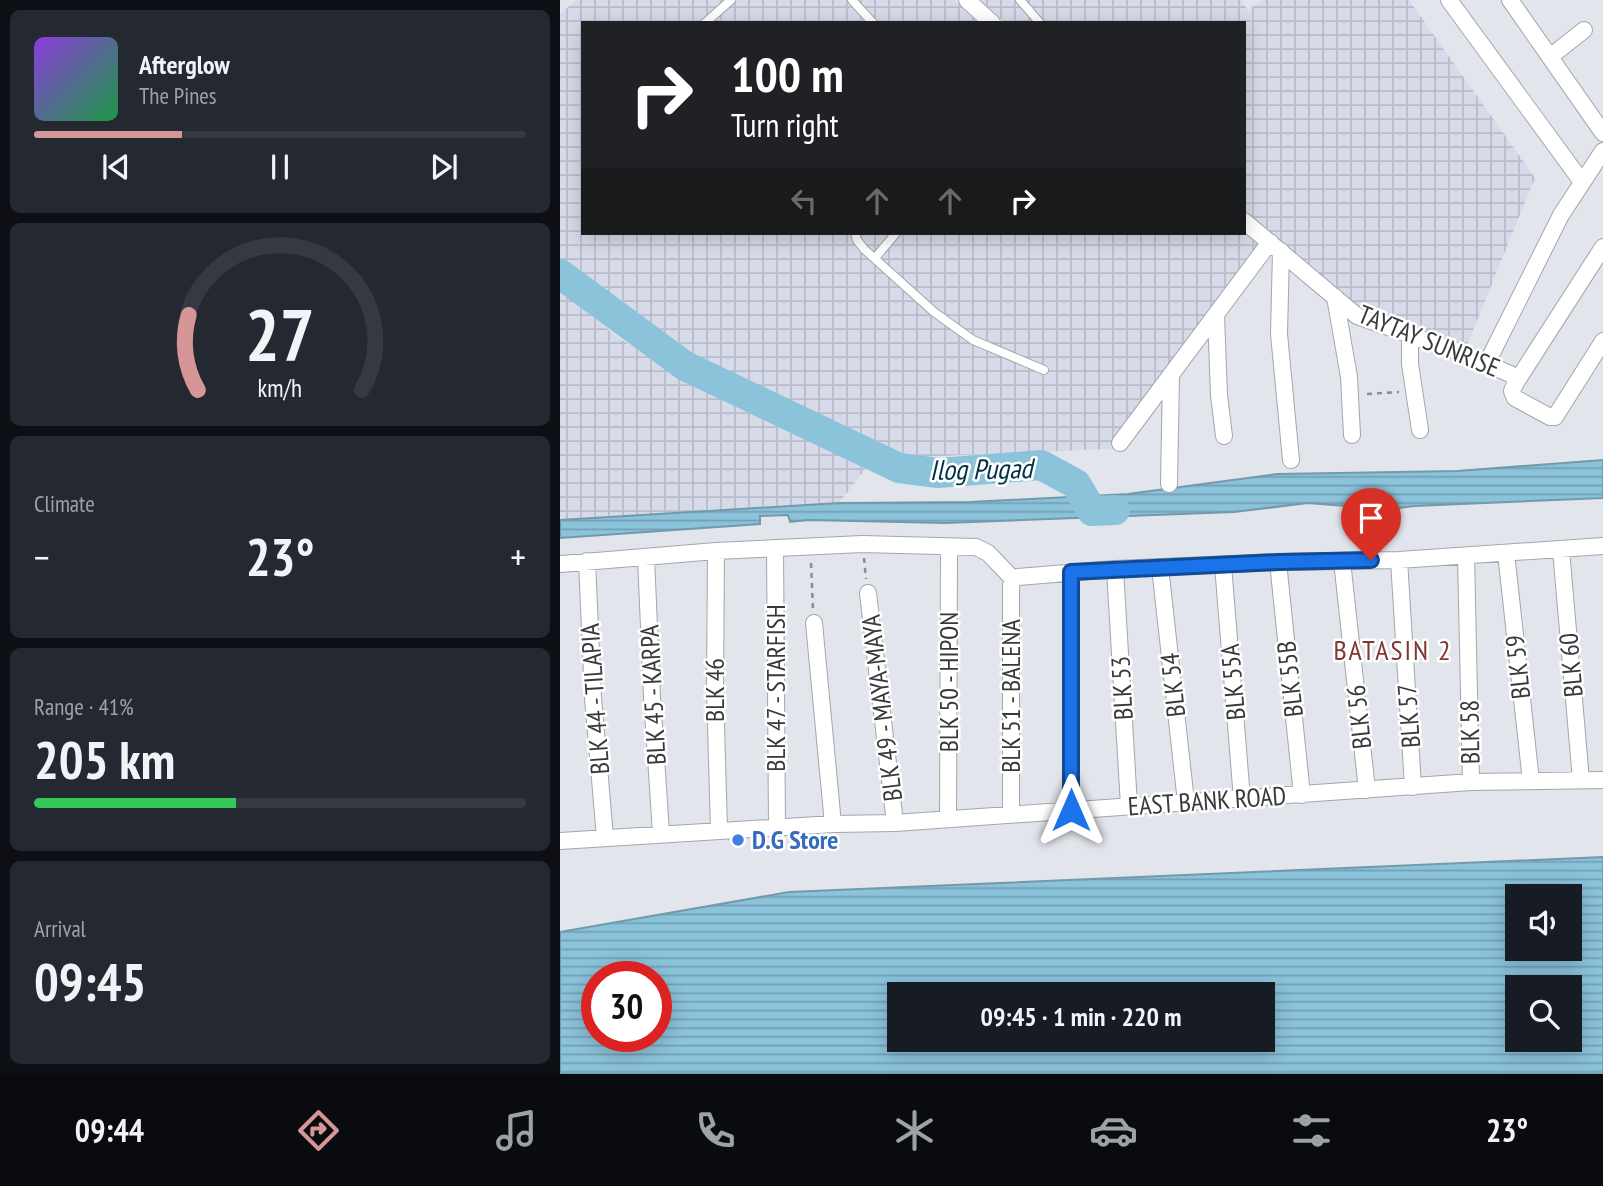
<!DOCTYPE html>
<meta charset="utf-8">
<style>
body{margin:0;font-family:"PT Sans Narrow",sans-serif;background:#242831;color:#f1f3f6;height:100vh;display:flex;flex-direction:column;font-size:26px;white-space:nowrap}
*{box-sizing:border-box;margin:0}
p{font-size:23px;color:#9ea1a6}
.icon{flex:none;width:38px;height:38px;fill:none;stroke:currentColor;stroke-width:2;stroke-linecap:round;stroke-linejoin:round}
.map{position:relative;flex:1;overflow:hidden}
.sheet{display:flex;flex-direction:column;gap:10px;padding:10px;background:#0d0f14;width:560px}
.sheet>*{flex:none}
.banner{position:absolute;left:21px;top:21px;width:665px;height:214px;border-radius:0px;box-shadow:0 4px 18px #0003;background:#202124;color:#fff;overflow:hidden}
.controls{position:absolute;left:945px;top:884px;display:grid;gap:14px}
.controls a{display:grid;place-items:center;width:77px;height:77px;border-radius:0px;background:#171b24;box-shadow:0 4px 18px #0003;font-size:35px}
.speed{position:absolute;left:21px;top:961px;display:flex;gap:14px;font-size:35px;font-weight:700;text-align:center}
.speed>*{display:grid;place-content:center;width:91px;height:91px;border-radius:50%;background:#171b24;box-shadow:0 4px 18px #0003;line-height:1}
.speed .limit{border:10px solid #d22;background:#fff;color:#111}
.pin{position:absolute;display:grid;place-items:center;width:60px;height:60px;color:#fff;margin:-72px -30px;border-radius:50% 50% 50% 0;rotate:-45deg;box-shadow:0 0 7px #0007}
.pin .icon{rotate:45deg}
.me{position:absolute;width:77px;margin:-38px;rotate:0deg;stroke-linejoin:round;filter:drop-shadow(0 0 5px #0008)}
.turn{display:flex;align-items:center;gap:24px;height:147px;padding:0 35px;font-size:32px}
.turn .icon{width:91px;height:91px;stroke-width:2.5}
.turn b{display:block;font-size:49px;line-height:60px}
.lanes{display:flex;align-items:center;height:66px;padding:0 35px;background:#0003;justify-content:center;gap:35px;direction:ltr}
.lanes .off{opacity:.35}
.big{font-size:52px;font-weight:600;line-height:1.1}
.sheet .card{flex:1;display:flex;flex-direction:column;justify-content:center;gap:10px;min-width:0;padding:0 24px;border-radius:10px;background:#242831}
.sheet .dial{align-items:center;gap:0}
.dial svg{height:182px;overflow:visible;fill:none;stroke:#363941;stroke-width:7;stroke-linecap:round;text-anchor:middle}
.dial text{fill:#f1f3f6;stroke:none}
.song{display:flex;align-items:center;gap:21px}
.cover{width:84px;height:84px;border-radius:10px;background:linear-gradient(135deg,hsl(270 70% 55%),hsl(140 70% 35%))}
.played{height:7px;border-radius:4px;background:linear-gradient(90deg,#d69698 30%,#363941 30%)}
.keys{display:flex;justify-content:space-around;direction:ltr}
.heat{display:flex;justify-content:space-between;align-items:center;font-size:38px;direction:ltr}
.charge{height:10px;border-radius:5px;background:linear-gradient(90deg,#34c759 41%,#363941 0)}
.trip{position:absolute;left:327px;top:982px;width:388px;height:70px;border-radius:0px;background:#171b24;box-shadow:0 4px 18px #0003;font-weight:600;line-height:70px;text-align:center}
.dock{display:flex;height:112px;justify-content:space-around;align-items:center;background:#090b0e;color:#9ea1a6}
.dock .icon{width:49px;height:49px}
.dock .current{color:#d69698}
.dock b{font-size:32px;color:#f1f3f6}
main{display:flex;flex:1;min-height:0}
.map>svg:first-child{display:block}
.industrial{fill:url(#industrial-grid)}
.water{fill:url(#water-rules);stroke:#729aab;stroke-width:2;fill-rule:evenodd}
.lines{fill:none;stroke-linecap:round;stroke-linejoin:round}
.river{stroke:#8bc3db;stroke-width:30}
.lane-casing{stroke:#a3a6ac;stroke-width:10}
.street-casing{stroke:#a3a6ac;stroke-width:18}
.path{stroke:#8c8d92;stroke-width:2.5;stroke-dasharray:5 5;stroke-linecap:butt}
.lane{stroke:#fff;stroke-width:8}
.street{stroke:#fff;stroke-width:16}
.route-casing{stroke:#114b97;stroke-width:18}
.route{stroke:#1a73e8;stroke-width:12}
.shop-dot{fill:#3f7fe0;stroke:#fff;stroke-width:2.5}
.labels{text-anchor:middle;stroke-width:5;stroke-linejoin:round;paint-order:stroke}
.street-label{font-size:26px;fill:#38393b;stroke:#fff}
.shop-label{font-size:26px;font-weight:bold;fill:#366cbe;stroke:#fff;text-anchor:start}
.water-label{font-size:28px;font-style:italic;fill:#003243;stroke:#fff}
.neighbourhood-label{font-size:28px;letter-spacing:2px;fill:#7f3832;stroke:#fff}
</style>
<main>
<section class="sheet">
<div class="card">
<div class="song"><i class="cover"></i><div><b>Afterglow</b><p>The Pines</p></div></div>
<div class="played"></div>
<div class="keys"><svg class="icon" aria-label="previous" viewBox="0 0 24 24"><path d="M18 5L8 12l10 7zM5 5v14"/></svg><svg class="icon" aria-label="pause" viewBox="0 0 24 24"><path d="M8 5v14M16 5v14"/></svg><svg class="icon" aria-label="next" viewBox="0 0 24 24"><path d="M6 5l10 7-10 7zM19 5v14"/></svg></div>
</div>
<div class="card dial"><svg viewBox="0 0 100 80">
<path d="M14 69A42 42 0 1 1 86 69"/>
<path d="M14 69A42 42 0 0 1 10 36" stroke="#d69698"/>
<text x="50" y="56" font-size="32" font-weight="700">27</text>
<text x="50" y="72" font-size="11">km/h</text>
</svg></div>
<div class="card"><p>Climate</p>
<div class="heat"><a>−</a><b class="big">23°</b><a>+</a></div>
</div>
<div class="card"><p>Range · 41%</p><b class="big">205 km</b><div class="charge"></div></div>
<div class="card"><p>Arrival</p><b class="big">09:45</b></div>
</section>
<div class="map">
<svg width="1043" height="1074" viewBox="0 0 1043 1074">
<defs>
<pattern id="industrial-grid" width="8" height="8" patternUnits="userSpaceOnUse" patternTransform="scale(1.75)"><rect width="8" height="8" fill="#d7dbe9"/><path d="M0 4h8M4 0v8" fill="none" stroke="#b9bdc9"/></pattern>
<pattern id="water-rules" width="6" height="5" patternUnits="userSpaceOnUse" patternTransform="scale(1.75)"><rect width="6" height="5" fill="#8bc3db"/><path d="M0 2.5h6" fill="none" stroke="#739fb3"/></pattern>
</defs>
<rect width="100%" height="100%" fill="#e3e5ec"/>
<path class="industrial" d="M 16,0 L 395,0 L 419,23 L 23,23 L 23,233 L 684,233 L 684,231 L 701,244 L 549,449 L 334,458 L 116,356 L 0,260 L 0,14 Z
M 420,0 L 681,0 L 688,10 L 702,0 L 849,0 L 975,178 L 907,345 L 798,307 L 684,213 L 684,23 L 445,23 Z
M 0,289 L 56,336 L 130,383 L 309,464 L 279,503 L 0,520 Z"/>
<path class="water" d="M 1043,460 L 1043,498 L 854,506 L 815,511 L 786,506 L 748,503 L 674,512 L 385,523 L 248,520 L 230,522 L 228,515 L 200,516 L 200,524 L 0,538 L 0,520 L 279,503 L 410,502 L 568,494 L 717,474 L 897,471 Z
M 1043,857 L 1043,1074 L 0,1074 L 0,932 L 229,892 ZM 957,896 L 1010,896 L 1010,948 L 957,948 ZM 96,976 L 96,1036 L 37,1036 L 37,976 ZM 957,987 L 1010,987 L 1010,1040 L 957,1040 ZM 340,994 L 704,994 L 704,1040 L 340,1040 Z"/>
<g class="lines">
<path class="river" d="M 0,274 L 125,366 L 339,468 L 378,473 L 481,465 L 516,484 L 532,511 L 555,510"/>
<defs>
<path id="lane" d="M 292,0 L 313,23
M 460,0 L 480,23
M 145,23 L 171,0
M 295,233 L 297,240 L 304,249 L 374,312 L 413,340 L 484,370
M 315,258 L 336,233"/>
<path id="street" d="M 407,0 L 432,23
M 889,0 L 1022,182
M 950,0 L 1043,133
M 990,57 L 1024,30
M 684,221 L 797,316 L 907,355 L 959,378
M 1043,247 L 955,384 L 952,391 L 955,398 L 990,417 L 995,417 L 1043,341
M 721,251 L 719,334 L 731,460
M 775,297 L 789,377 L 792,435
M 656,315 L 659,395 L 664,436
M 850,335 L 850,364 L 860,430
M 927,363 L 1001,215 L 1043,151
M 560,443 L 710,242
M 609,484 L 611,376
M 215,548 L 217,827
M 1001,550 L 1021,780
M 156,551 L 155,690 L 159,830
M 946,553 L 971,781
M 906,556 L 911,782
M 86,557 L 92,697 L 101,833
M 839,560 L 853,787
M 27,561 L 33,698 L 45,837
M 782,561 L 807,790
M 718,562 L 742,795
M 0,564 L 156,551 L 302,544 L 416,547 L 428,553 L 453,579
M 663,565 L 682,799
M 600,567 L 626,802
M 555,569 L 569,806
M 511,572 L 511,810
M 453,579 L 458,577 L 555,569 L 718,562 L 839,560 L 1043,546
M 308,593 L 335,823
M 254,623 L 273,824
M 451,814 L 451,585 L 453,579
M 388,817 L 389,547
M 0,841 L 273,824 L 335,823 L 911,782 L 1043,780"/>
</defs>
<use href="#lane" class="lane-casing"/>
<use href="#street" class="street-casing"/>
<path class="path" d="M 807,394 L 839,392
M 304,558 L 306,579
M 251,563 L 253,609"/>
<use href="#lane" class="lane"/>
<use href="#street" class="street"/>
</g>
<g class="lines">
<defs>
<path id="route" d="M 511,810 L 511,572 L 719,562 L 811,560"/>
</defs>
<use href="#route" class="route-casing"/>
<use href="#route" class="route"/>
</g>
<circle class="shop-dot" cx="178" cy="840" r="7"/>
<g class="labels">
<g class="street-label">
<text transform="translate(869 341) rotate(22)" y="9">TAYTAY SUNRISE</text>
<text transform="translate(1011 665) rotate(-95)" y="9">BLK 60</text>
<text transform="translate(958 667) rotate(-96)" y="9">BLK 59</text>
<text transform="translate(730 679) rotate(-96)" y="9">BLK 55B</text>
<text transform="translate(389 682) rotate(-90)" y="9">BLK 50 - HIPON</text>
<text transform="translate(673 682) rotate(-95)" y="9">BLK 55A</text>
<text transform="translate(613 685) rotate(-96)" y="9">BLK 54</text>
<text transform="translate(216 688) rotate(-90)" y="9">BLK 47 - STARFISH</text>
<text transform="translate(562 688) rotate(-93)" y="9">BLK 53</text>
<text transform="translate(155 690) rotate(-90)" y="9">BLK 46</text>
<text transform="translate(93 695) rotate(-93)" y="9">BLK 45 - KARPA</text>
<text transform="translate(451 696) rotate(-90)" y="9">BLK 51 - BALENA</text>
<text transform="translate(35 699) rotate(-94)" y="9">BLK 44 - TILAPIA</text>
<text transform="translate(322 708) rotate(-97)" y="9">BLK 49 - MAYA-MAYA</text>
<text transform="translate(849 716) rotate(-94)" y="9">BLK 57</text>
<text transform="translate(799 717) rotate(-96)" y="9">BLK 56</text>
<text transform="translate(910 732) rotate(-91)" y="9">BLK 58</text>
<text transform="translate(647 801) rotate(-4)" y="9">EAST BANK ROAD</text>
</g>
<g class="shop-label">
<text x="192" y="849">D.G Store</text>
</g>
<g class="water-label">
<text transform="translate(421 469) rotate(-1)" y="10">Ilog Pugad</text>
</g>
<g class="neighbourhood-label">
<text x="833" y="660">BATASIN 2</text>
</g>
</g>
</svg>
<div class="controls">
<a><svg class="icon" aria-label="sound" viewBox="0 0 24 24"><path d="M4 9h4l5-4v14l-5-4H4zM17 9q2 3 0 6"/></svg></a>
<a><svg class="icon" aria-label="search" viewBox="0 0 24 24"><circle cx="10" cy="10" r="6"/><path d="M15 15l6 6"/></svg></a>
</div>
<div class="speed"><div class="limit">30</div></div>
<div class="pin" style="left:811px;top:560px;background:#d93025"><svg class="icon" aria-label="arrive" viewBox="0 0 24 24"><path d="M6 21V4h12l-3 4 3 4H6"/></svg></div>
<svg class="me" style="left:511px;top:810px" viewBox="-20 -20 40 40"><path d="M0-17L14 15 0 8-14 15z" fill="#1a73e8" stroke="#fff" stroke-width="4"/></svg>
<div class="trip">09:45 · 1 min · 220 m</div>
<div class="banner">
<div class="turn"><svg class="icon" aria-label="right" viewBox="0 0 24 24"><path d="M7 20v-9h11M14 6l5 5-5 5"/></svg><div><b>100 m</b>Turn right</div></div>
<div class="lanes"><svg class="icon off" aria-label="left" viewBox="0 0 24 24"><path d="M17 20v-9H6M10 6l-5 5 5 5"/></svg><svg class="icon off" aria-label="ahead" viewBox="0 0 24 24"><path d="M12 20V5M6 11l6-6 6 6"/></svg><svg class="icon off" aria-label="ahead" viewBox="0 0 24 24"><path d="M12 20V5M6 11l6-6 6 6"/></svg><svg class="icon" aria-label="right" viewBox="0 0 24 24"><path d="M7 20v-9h11M14 6l5 5-5 5"/></svg></div>
</div>
</div>
</main>
<nav class="dock">
<b>09:44</b>
<svg class="icon current" aria-label="directions" viewBox="0 0 24 24"><path d="M12 3l9 9-9 9-9-9zM9 14v-3h6M13 9l2 2-2 2"/></svg>
<svg class="icon" aria-label="music" viewBox="0 0 24 24"><path d="M9 18V5l10-2v13"/><circle cx="6" cy="18" r="3"/><circle cx="16" cy="16" r="3"/></svg>
<svg class="icon" aria-label="phone" viewBox="0 0 24 24"><path d="M5 4h4l2 5-3 2q2 4 5 5l2-3 5 2v4C11 20 4 13 5 4z"/></svg>
<svg class="icon" aria-label="climate" viewBox="0 0 24 24"><path d="M12 3v18M4 7l16 10M4 17L20 7"/></svg>
<svg class="icon" aria-label="car" viewBox="0 0 24 24"><path d="M5 17H2v-5l4-1 3-4h7l3 4 3 1v5h-3M9 17h6M6 11h13"/><circle cx="7" cy="17" r="2"/><circle cx="17" cy="17" r="2"/></svg>
<svg class="icon" aria-label="filters" viewBox="0 0 24 24"><path d="M4 7h16M4 17h16"/><circle cx="9" cy="7" r="2"/><circle cx="15" cy="17" r="2"/></svg>
<b>23°</b>
</nav>
